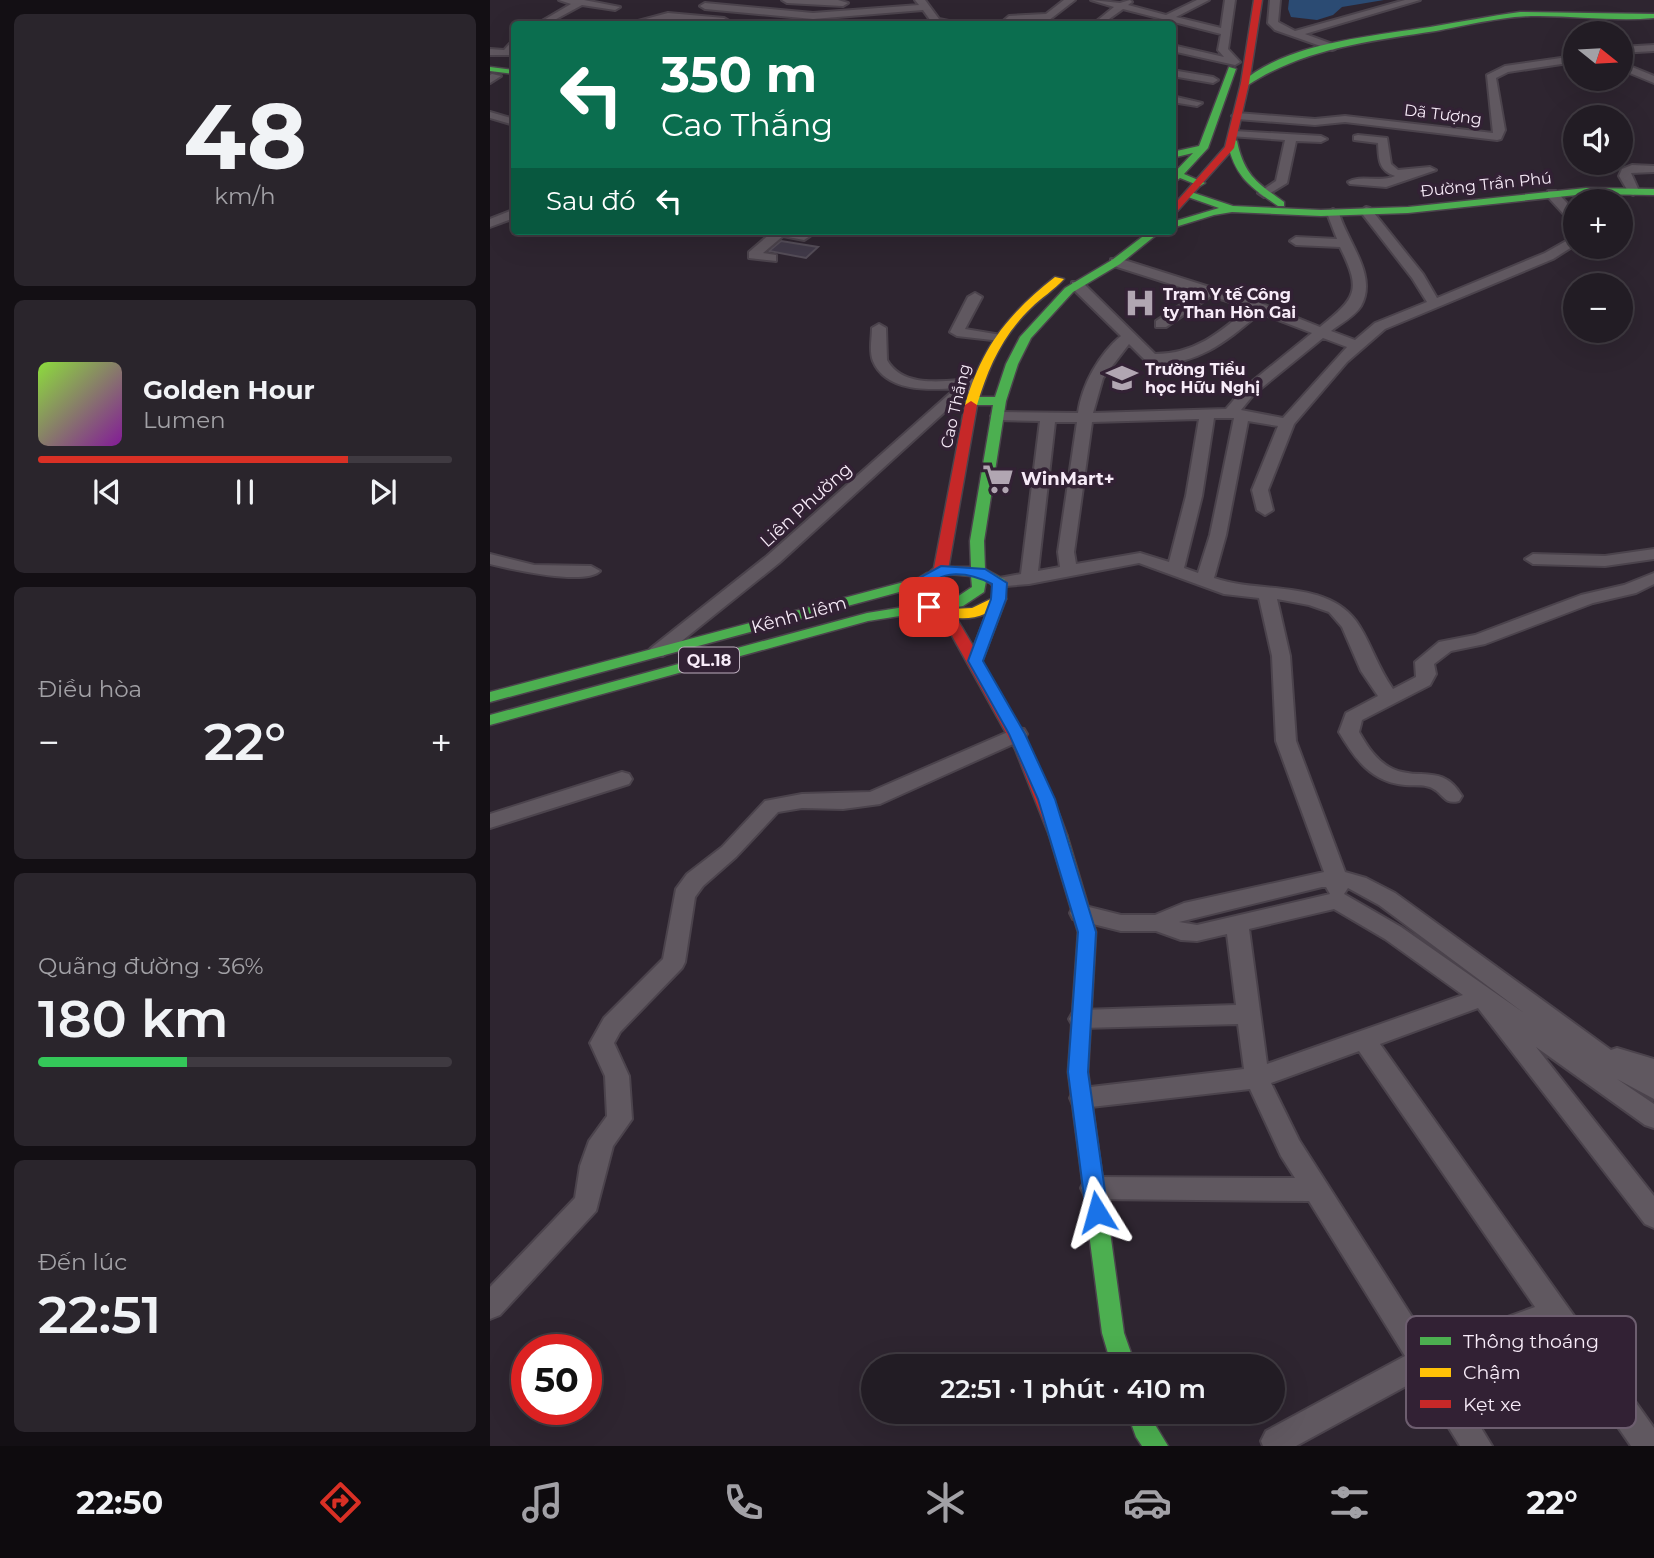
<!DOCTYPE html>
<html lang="vi">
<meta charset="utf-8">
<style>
body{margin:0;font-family:Montserrat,sans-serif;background:#2a252c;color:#f1f3f6;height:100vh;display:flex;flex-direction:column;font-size:26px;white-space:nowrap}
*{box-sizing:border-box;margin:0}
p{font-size:23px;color:#a2a1a6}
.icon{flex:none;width:38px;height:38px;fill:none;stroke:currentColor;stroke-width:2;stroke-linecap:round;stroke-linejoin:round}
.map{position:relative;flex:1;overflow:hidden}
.sheet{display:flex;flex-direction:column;gap:14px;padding:14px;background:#130f14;width:490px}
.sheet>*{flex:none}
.banner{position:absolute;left:21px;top:21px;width:665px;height:214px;border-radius:7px;box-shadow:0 7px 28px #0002,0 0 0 2px #3f3a41;background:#0b6e4f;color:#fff;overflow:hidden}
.needle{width:46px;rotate:108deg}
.controls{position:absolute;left:1073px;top:21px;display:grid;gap:14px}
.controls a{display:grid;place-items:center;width:70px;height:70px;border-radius:50%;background:#221c24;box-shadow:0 7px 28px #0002,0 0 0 2px #3f3a41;font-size:35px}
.speed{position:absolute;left:21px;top:1334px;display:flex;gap:14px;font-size:35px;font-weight:700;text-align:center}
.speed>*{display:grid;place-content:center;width:91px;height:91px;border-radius:50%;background:#221c24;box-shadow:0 7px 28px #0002,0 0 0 2px #3f3a41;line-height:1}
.speed .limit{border:10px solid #d22;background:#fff;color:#111}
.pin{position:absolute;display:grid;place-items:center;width:60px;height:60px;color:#fff;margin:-30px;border-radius:14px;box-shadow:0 4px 10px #0006}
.me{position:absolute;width:77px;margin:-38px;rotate:352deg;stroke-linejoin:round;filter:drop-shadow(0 0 5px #0008)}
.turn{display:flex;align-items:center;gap:24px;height:147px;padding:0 35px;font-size:32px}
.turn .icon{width:91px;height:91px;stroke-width:2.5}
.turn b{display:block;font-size:49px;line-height:60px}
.then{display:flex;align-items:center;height:66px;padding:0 35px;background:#0003;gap:14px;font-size:26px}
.big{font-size:52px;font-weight:600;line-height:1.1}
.sheet .card{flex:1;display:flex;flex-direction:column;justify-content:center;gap:10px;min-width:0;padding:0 24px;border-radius:10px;background:#2a252c}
.sheet .dial{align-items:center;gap:0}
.dial b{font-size:91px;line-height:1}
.song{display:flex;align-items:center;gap:21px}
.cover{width:84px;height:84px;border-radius:10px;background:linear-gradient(135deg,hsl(90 70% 55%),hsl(290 70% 35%))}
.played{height:7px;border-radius:4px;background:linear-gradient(90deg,#d93025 75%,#3f3a41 75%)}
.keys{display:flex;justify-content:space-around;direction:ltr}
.heat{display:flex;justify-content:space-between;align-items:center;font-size:38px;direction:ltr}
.charge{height:10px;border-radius:5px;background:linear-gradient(90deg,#34c759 36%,#3f3a41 0)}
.trip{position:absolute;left:371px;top:1354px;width:424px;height:70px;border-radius:35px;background:#221c24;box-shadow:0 7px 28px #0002,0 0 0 2px #3f3a41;font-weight:600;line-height:70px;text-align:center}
.tabs{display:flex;height:112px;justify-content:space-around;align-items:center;background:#0e0b0e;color:#a2a1a6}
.tabs .icon{width:49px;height:49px}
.tabs .selected{color:#d93025}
.tabs b{font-size:32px;color:#f1f3f6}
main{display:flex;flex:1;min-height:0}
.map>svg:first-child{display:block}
.water{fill:#2b4b73}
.building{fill:#413a49;stroke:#544d58;stroke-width:2}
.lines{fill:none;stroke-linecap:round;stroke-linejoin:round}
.street-casing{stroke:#4b434c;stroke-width:4}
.fast-casing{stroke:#4b434c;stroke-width:3}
.slow-casing{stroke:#4b434c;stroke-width:3}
.jam-casing{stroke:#4b434c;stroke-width:3}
.street{fill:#605860;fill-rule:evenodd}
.fast{fill:#4caf50;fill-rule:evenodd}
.slow{fill:#ffc107;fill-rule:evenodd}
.jam{fill:#c62828;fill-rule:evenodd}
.route{fill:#1a73e8;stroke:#114b97;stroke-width:2}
.labels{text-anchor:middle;stroke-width:7;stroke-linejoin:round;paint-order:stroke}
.far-street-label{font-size:16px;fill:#f7ebf8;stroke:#322134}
.far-poi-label{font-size:16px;font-weight:bold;fill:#f7ebf8;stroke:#322134;text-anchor:start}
.shield{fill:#322134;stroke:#bcaebd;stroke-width:2}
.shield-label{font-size:16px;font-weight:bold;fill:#f7ebf8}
.poi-label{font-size:18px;font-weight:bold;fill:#f7ebf8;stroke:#322134;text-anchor:start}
.street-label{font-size:18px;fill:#f7ebf8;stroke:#322134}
.key{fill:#322134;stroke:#6d5e6f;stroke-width:2}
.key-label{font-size:19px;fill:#f7ebf8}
</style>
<main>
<section class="sheet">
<div class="card dial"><b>48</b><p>km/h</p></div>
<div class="card">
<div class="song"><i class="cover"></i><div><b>Golden Hour</b><p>Lumen</p></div></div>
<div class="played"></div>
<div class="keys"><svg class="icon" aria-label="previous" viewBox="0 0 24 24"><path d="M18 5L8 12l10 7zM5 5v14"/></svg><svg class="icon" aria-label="pause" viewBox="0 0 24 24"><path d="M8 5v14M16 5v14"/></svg><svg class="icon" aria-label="next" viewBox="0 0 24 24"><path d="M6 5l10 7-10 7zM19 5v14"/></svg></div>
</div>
<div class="card"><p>Điều hòa</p>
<div class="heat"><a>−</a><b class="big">22°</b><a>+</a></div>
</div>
<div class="card"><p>Quãng đường · 36%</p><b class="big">180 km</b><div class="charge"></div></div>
<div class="card"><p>Đến lúc</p><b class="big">22:51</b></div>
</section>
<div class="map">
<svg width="1164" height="1446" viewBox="0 0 1164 1446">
<rect width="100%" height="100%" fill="#2e2530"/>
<path class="water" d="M 799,0 L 894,0 L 852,7 L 843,15 L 827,20 L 801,17 L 798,9 Z"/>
<path class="building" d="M 291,241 L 328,247 L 316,258 L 279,251 Z"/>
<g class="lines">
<defs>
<path id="street" d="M 69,0 L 94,0 L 130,7 L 125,10 L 92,5 L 57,24 L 47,24 L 81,4 Z
M 292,0 L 348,0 L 358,3 L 353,6 L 297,3 Z
M 425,0 L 435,0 L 449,19 L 473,24 L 443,24 L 433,10 L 323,19 L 215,9 L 210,6 L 215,3 L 323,13 L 429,5 Z
M 574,0 L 585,0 L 554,24 L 545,24 L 548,20 L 522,22 L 523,24 L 512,22 L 519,16 L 556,14 Z
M 601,0 L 630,3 L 640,0 L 642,2 L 638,5 L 676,15 L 707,0 L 719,0 L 686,17 L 731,28 L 735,0 L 745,0 L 738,49 L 750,62 L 745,65 L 682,51 L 682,45 L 734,57 L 728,50 L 731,34 L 633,9 L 612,24 L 603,24 L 624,7 Z
M 780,0 L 790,0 L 788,22 L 805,31 L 915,0 L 930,0 L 815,34 L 845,45 L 845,49 L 842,50 L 785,30 L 778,23 Z
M 178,13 L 234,18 L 239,21 L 234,24 L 178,19 L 152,24 L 137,24 Z
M 24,39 L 24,49 L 20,55 L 0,55 L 0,49 L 14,50 Z
M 1164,45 L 1164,51 L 1130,53 L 1130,47 Z
M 1085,56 L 1085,62 L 1018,72 L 1006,78 L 1015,130 L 1011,139 L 1007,140 L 855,122 L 825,125 L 747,119 L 742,116 L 747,113 L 825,119 L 855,116 L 1003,133 L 997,75 L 1015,66 Z
M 1130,62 L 1164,76 L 1164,83 L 1130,69 Z
M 682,70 L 723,77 L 728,80 L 723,83 L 682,76 Z
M 2,74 L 11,76 L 0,83 L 0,75 Z
M 682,96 L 712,103 L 707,106 L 682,102 Z
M 0,112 L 24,119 L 24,125 L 0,118 Z
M 744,131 L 831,136 L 837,139 L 831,142 L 806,141 L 797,183 L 774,197 L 768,193 L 786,181 L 795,140 L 740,136 L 740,132 Z
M 868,135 L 897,138 L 901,164 L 908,170 L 940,167 L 946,170 L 896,187 L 860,184 L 858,182 C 870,174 890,183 905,176 C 888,170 889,159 888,143 L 864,140 L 864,136 Z
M 1142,165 L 1164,166 L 1164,172 L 1141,173 L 1149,191 L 1143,195 L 1139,193 L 1129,176 L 1132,169 Z
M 1058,191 L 1066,191 L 1085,212 L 1085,223 L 1081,222 L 1058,197 Z
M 876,207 L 880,208 L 933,274 L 947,298 L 1055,253 L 1085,236 L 1085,245 L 1063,259 L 895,329 L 857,362 L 804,424 L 778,490 L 783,510 L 775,515 L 767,510 L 762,490 L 788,426 L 758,421 L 736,535 L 724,578 C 769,594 835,579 866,621 C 880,640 887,667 903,689 L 926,677 L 925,662 L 949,642 L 985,635 L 1091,595 L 1134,585 L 1164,573 L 1164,584 L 1146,593 L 1103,603 L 995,644 L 961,651 L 944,664 L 946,674 L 940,685 L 872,720 L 869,732 C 877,746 887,762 903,769 C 930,781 952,763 972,796 L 969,801 C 954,805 954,794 942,788 C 934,784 923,786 915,785 C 881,782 865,759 849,732 L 856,713 L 888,696 L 871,671 L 852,627 L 839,612 L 819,605 L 787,599 L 800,656 L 806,741 L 855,872 L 876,878 L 905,893 L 1121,1050 L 1127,1048 L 1164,1059 L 1164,1099 L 1127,1079 L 1164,1104 L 1164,1128 L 1155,1125 L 1046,1047 L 1164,1196 L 1164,1228 L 1155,1224 L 988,1008 L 890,1044 L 1164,1428 L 1164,1446 L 1141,1446 L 1060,1328 L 954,1367 L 1002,1446 L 970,1446 L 929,1379 L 806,1446 L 773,1446 L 771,1441 L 776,1431 L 915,1356 L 819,1201 L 604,1199 L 595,1196 L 591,1188 L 595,1180 L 604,1177 L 805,1178 L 791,1156 L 760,1089 L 592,1108 L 583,1105 L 580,1098 L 583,1091 L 592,1088 L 754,1069 L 748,1024 L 591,1028 L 583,1026 L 579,1019 L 583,1012 L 591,1010 L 746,1005 L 737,934 L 707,941 L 691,940 L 666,931 L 631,931 L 583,919 L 580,913 L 583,907 L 591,905 L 631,915 L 665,915 L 694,903 L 834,872 L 786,741 L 782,656 L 769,598 L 734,594 L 649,563 L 539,584 L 504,587 L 501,583 L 504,579 L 531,574 L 550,421 L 508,420 L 501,416 L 508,412 L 588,413 C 592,385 609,354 631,336 L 582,288 L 582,282 L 592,282 L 665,354 C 705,354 729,333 759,308 L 721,296 L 676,327 L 666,327 L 666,321 L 709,293 L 621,265 L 621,259 L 631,259 L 770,303 L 830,327 C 866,298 872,291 850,247 L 806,245 L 800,241 L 806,237 L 847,239 L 837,213 L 843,209 L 849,213 C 857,242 888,275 871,306 C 865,316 850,324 841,331 L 865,340 L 885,323 L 937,302 L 922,278 L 870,211 ZM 770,313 L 822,333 L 754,388 L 736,409 L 603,413 L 613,378 L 639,344 L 656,361 C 702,371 738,340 770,313 ZM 833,338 L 857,347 L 793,418 L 751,410 L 764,394 ZM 724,418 L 744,418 L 720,535 L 708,573 L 694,568 L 712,496 ZM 709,419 L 696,496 L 679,562 L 650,553 L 586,564 L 584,552 L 602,422 ZM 565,422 L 587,422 L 568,552 L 570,567 L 548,571 ZM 832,887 L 836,887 L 840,894 L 707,925 L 689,922 ZM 858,888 L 889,905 L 1034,1013 L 911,927 L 854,894 ZM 844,909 L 895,939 L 973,995 L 777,1064 L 759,929 ZM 869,1051 L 1045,1307 L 940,1345 L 809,1140 L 781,1083 Z
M 20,211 L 24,211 L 24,218 L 0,227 L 0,219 Z
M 275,231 L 306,231 L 320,236 L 314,240 L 293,236 L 273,253 L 286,255 L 286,261 L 259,258 L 259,252 L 280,234 Z
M 485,293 L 492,297 L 475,329 L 511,335 L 511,341 L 467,336 L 460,332 L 478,297 Z
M 389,324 L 396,328 L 397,360 C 414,390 457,380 486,379 L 493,383 L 471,397 L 289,563 L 173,656 L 161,656 L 158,652 L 161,648 L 277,556 L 466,388 C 438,390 396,392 383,361 C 379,351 382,338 382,328 Z
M 1164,549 L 1164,559 L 1115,566 L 1043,564 L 1035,559 L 1043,554 L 1115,556 Z
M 0,554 L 44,565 L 101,566 L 110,571 C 95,586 20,569 0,564 Z
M 527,728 L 534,729 L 537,734 L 534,739 L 390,804 L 353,809 L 312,808 L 288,812 L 246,857 L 213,886 L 205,897 L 195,962 L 192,968 L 130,1032 L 124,1043 L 139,1076 L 142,1119 L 123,1146 L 106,1211 L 10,1315 L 0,1319 L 0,1287 L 85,1198 L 90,1166 L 99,1141 L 117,1116 L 115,1076 L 100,1043 L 114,1018 L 173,959 L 186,889 L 197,874 L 232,847 L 275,801 L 312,794 L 380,792 Z
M 132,772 L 139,774 L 142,779 L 139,784 L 0,828 L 0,814 Z"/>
<path id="fast" d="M 1030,12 L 1164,14 L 1164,18 C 1123,22 1082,15 1041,16 C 1009,17 978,25 946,31 C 881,41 815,48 758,85 L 751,83 C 795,43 882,36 940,27 C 970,22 1000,16 1030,12 Z
M 0,67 L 24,70 L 24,74 L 0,71 Z
M 739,67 L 746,69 L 718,148 L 694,174 L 715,183 L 710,186 L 690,178 L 682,184 L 682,175 L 703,153 L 682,158 L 682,152 L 709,146 Z
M 742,138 L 747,141 C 754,175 767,183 794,202 L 794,206 L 788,206 C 759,186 745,177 737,141 Z
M 1096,188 L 1164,189 L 1164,195 L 1096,194 L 918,213 L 831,216 L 742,212 L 724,215 L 682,228 L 682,222 L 729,208 L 698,197 L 696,195 L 701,192 L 743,206 L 831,210 L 918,207 Z
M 660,231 L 671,231 L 630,264 L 583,292 L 541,338 L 528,364 L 516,401 L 494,541 L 495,569 L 515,580 L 516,599 L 491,664 L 486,666 L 478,661 L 502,599 L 503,585 L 496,581 L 494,592 L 473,606 L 378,621 L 0,725 L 0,715 L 377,613 L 464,599 L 482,587 L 481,576 L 447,573 L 449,576 L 439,584 L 0,702 L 0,692 L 429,578 L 437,573 L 446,573 L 444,570 L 446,567 L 481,567 L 480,541 L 503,405 L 481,405 L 475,401 L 481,397 L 505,397 L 516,364 L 530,337 L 575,288 L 622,260 Z
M 568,829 L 574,831 L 577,835 L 606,932 L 598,1072 L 634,1333 L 646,1367 L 622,1367 L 612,1333 L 578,1072 L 588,932 L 559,835 L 562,831 Z
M 637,1412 L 661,1412 L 664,1423 L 678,1446 L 652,1446 L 646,1437 Z"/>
<path id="slow" d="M 565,277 L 574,279 C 564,290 551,298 541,308 C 512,336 498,368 487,405 L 481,409 L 477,408 L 475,405 C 492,347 518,314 565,277 Z
M 434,577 L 441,581 L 437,592 L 461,609 L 482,608 L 509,595 L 516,599 C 489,628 446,623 423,593 L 427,581 Z"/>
<path id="jam" d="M 764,0 L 772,0 L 759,83 L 744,148 L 682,217 L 682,207 L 735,147 L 751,83 Z
M 481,401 L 487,405 L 458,570 L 442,580 L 435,576 L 444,568 L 475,405 Z
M 457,610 L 464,614 C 507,686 549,756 577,835 L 574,839 L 562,839 L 559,835 L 525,749 L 450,614 Z"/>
</defs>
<use href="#street" class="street-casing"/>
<use href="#fast" class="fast-casing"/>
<use href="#slow" class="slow-casing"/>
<use href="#jam" class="jam-casing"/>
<use href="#street" class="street"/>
<use href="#fast" class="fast"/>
<use href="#slow" class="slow"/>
<use href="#jam" class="jam"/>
</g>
<path class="route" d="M 451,566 L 495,569 L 517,583 L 516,599 L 493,661 L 535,734 L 565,799 L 606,932 L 598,1072 L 618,1212 L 615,1219 L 607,1221 L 599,1219 L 596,1212 L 578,1072 L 588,932 L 548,799 L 519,734 L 478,661 L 501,599 L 502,584 C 481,573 447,566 437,593 L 446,607 L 444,610 L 433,610 L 422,593 L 429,578 Z"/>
<defs>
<symbol id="hospital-bare" viewBox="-9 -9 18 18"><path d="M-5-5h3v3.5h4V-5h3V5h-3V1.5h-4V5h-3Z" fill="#b1a6b2" stroke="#322134" stroke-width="2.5" paint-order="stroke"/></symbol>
<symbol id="school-bare" viewBox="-9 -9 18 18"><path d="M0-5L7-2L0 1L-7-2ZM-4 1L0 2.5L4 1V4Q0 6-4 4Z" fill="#b1a6b2" stroke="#322134" stroke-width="2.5" paint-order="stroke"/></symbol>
<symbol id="supermarket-bare" viewBox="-9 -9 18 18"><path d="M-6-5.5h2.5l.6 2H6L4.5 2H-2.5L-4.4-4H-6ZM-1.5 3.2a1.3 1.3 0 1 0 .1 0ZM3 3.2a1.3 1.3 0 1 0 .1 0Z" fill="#b1a6b2" stroke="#322134" stroke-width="2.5" paint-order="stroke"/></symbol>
</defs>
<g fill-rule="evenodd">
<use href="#hospital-bare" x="628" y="281" width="44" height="44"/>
<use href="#school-bare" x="610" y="356" width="44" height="44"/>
<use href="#supermarket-bare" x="486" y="457" width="44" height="44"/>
</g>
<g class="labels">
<g class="far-street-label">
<text transform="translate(953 114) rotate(7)" y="6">Dã Tượng</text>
<text transform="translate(996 184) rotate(-6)" y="6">Đường Trần Phú</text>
<text transform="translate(465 406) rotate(-77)" y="6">Cao Thắng</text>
</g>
<g class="far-poi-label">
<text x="673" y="300">Trạm Y tế Công<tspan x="673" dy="18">ty Than Hòn Gai</tspan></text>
<text x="655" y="375">Trường Tiểu<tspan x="655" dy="18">học Hữu Nghị</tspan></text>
</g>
<rect class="shield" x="189" y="647.5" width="60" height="25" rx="5"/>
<g class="shield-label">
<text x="219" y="666">QL.18</text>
</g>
<g class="poi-label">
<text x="531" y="485">WinMart+</text>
</g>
<g class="street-label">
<text transform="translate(316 505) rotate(-42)" y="6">Liên Phường</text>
<text transform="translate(309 615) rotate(-15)" y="6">Kênh Liêm</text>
</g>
</g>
<rect x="916" y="1316" width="230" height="112" rx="10" class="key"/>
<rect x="930" y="1337" width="31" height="8" fill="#4caf50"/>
<rect x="930" y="1368" width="31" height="9" fill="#ffc107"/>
<rect x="930" y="1400" width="31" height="8" fill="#c62828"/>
<g class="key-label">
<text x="973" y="1348">Thông thoáng</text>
<text x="973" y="1379">Chậm</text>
<text x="973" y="1411">Kẹt xe</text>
</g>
</svg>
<div class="controls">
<a><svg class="needle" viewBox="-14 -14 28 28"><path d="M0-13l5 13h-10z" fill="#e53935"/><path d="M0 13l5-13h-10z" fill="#a2a1a6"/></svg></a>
<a><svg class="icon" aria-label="sound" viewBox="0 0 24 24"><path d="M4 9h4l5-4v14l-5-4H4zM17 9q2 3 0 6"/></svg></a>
<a>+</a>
<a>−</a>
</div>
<div class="speed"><div class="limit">50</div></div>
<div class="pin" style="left:439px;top:607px;background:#d93025"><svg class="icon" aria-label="arrive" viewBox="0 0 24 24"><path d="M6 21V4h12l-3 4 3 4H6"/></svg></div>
<svg class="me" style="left:607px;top:1212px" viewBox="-20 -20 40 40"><path d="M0-17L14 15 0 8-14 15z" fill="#1a73e8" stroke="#fff" stroke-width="4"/></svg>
<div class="trip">22:51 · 1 phút · 410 m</div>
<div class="banner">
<div class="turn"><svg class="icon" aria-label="left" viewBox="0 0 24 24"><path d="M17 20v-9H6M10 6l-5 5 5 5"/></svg><div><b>350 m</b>Cao Thắng</div></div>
<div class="then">Sau đó<svg class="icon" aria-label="left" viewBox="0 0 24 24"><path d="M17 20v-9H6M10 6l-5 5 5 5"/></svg></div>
</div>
</div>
</main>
<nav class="tabs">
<b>22:50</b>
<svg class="icon selected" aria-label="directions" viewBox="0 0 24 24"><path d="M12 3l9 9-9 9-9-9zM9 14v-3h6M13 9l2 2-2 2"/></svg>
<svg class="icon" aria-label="music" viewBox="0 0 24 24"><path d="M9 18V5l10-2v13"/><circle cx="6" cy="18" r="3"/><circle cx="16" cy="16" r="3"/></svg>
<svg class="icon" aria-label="phone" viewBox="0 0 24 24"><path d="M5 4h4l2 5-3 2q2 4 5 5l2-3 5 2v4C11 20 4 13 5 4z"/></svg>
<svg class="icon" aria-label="climate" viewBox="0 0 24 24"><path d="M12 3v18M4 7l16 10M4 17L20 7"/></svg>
<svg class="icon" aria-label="car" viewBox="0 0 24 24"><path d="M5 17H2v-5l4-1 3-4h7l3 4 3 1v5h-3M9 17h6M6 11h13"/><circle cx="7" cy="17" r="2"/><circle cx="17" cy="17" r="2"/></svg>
<svg class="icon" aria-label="filters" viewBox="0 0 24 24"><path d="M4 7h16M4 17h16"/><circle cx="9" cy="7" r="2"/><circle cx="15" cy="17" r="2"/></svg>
<b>22°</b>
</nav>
